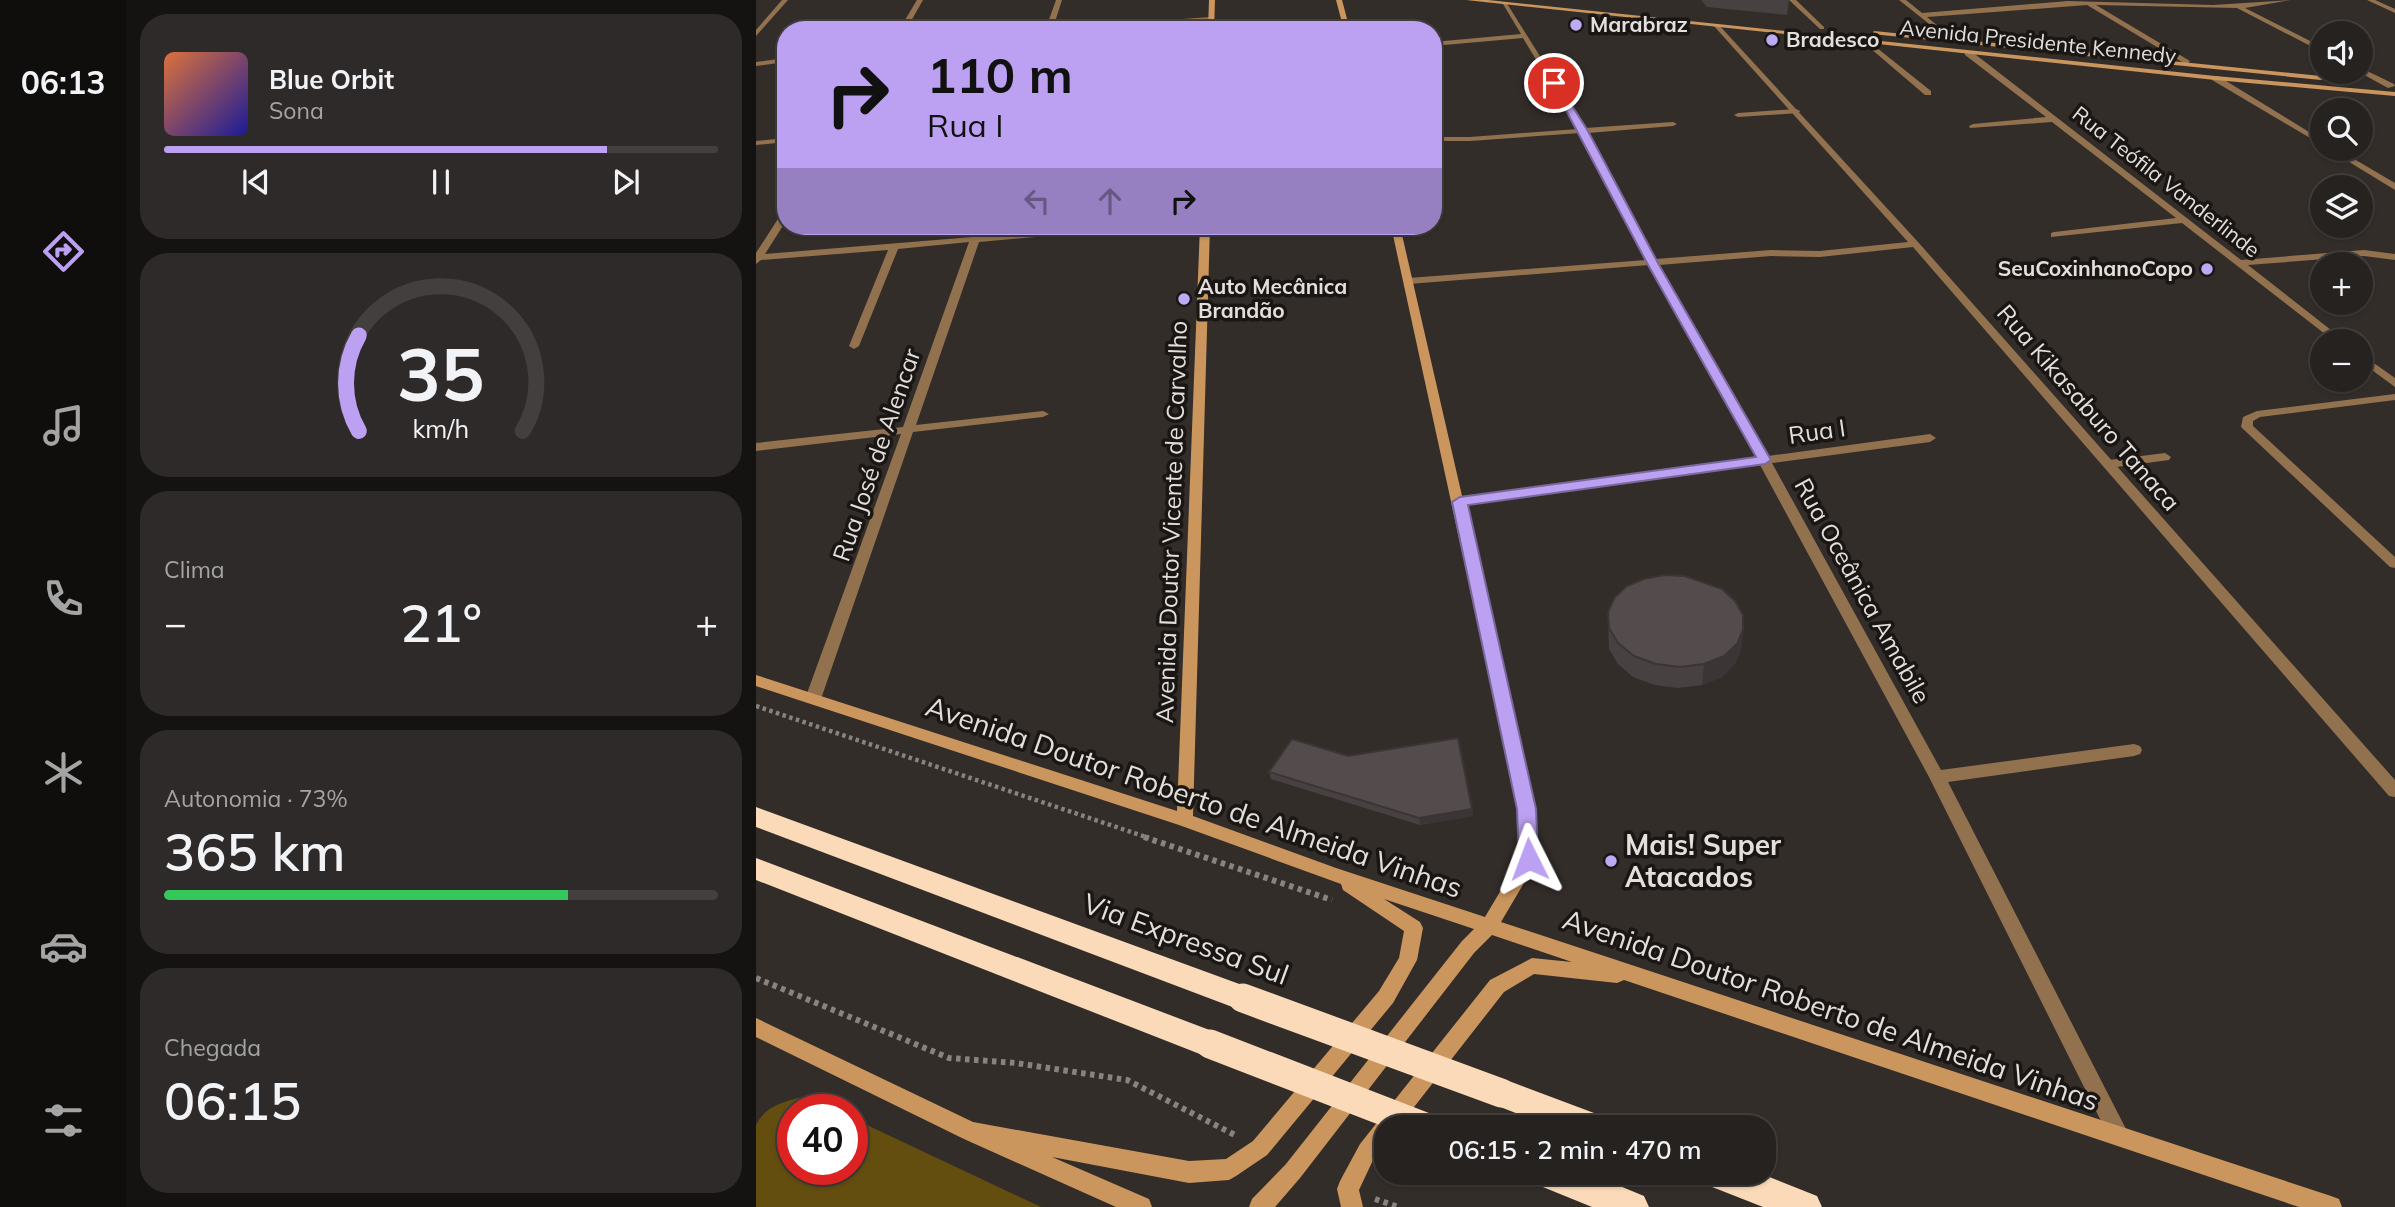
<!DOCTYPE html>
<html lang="pt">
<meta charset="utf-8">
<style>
body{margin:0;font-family:Mulish,sans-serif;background:#2e2a29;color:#f1f3f6;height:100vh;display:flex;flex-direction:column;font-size:26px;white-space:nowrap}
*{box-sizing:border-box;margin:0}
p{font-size:23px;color:#a4a4a5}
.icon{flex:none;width:38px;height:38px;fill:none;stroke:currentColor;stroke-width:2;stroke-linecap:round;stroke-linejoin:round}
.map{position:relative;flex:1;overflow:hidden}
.details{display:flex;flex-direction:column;gap:14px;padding:14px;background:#151312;width:630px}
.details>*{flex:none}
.guide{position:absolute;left:21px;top:21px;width:665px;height:214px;border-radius:28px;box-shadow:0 2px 5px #0004,0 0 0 2px #423f3e;background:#bca0f2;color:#111;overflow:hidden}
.buttons{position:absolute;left:1554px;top:21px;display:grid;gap:14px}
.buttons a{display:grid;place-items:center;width:63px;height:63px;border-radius:50%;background:#262220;box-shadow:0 2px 5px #0004,0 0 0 2px #423f3e;font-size:35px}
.speed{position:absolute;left:21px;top:1094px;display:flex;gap:14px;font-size:35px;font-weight:700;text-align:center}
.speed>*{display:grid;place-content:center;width:91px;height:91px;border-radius:50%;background:#262220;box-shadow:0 2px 5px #0004,0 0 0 2px #423f3e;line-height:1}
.speed .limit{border:10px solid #d22;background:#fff;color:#111}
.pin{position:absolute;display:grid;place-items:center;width:60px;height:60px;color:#fff;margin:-30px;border:4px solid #fff;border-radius:50%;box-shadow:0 2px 7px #0007}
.me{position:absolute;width:77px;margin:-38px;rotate:357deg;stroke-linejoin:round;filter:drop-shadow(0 0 5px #0008)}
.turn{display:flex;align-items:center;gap:24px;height:147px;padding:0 35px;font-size:32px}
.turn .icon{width:91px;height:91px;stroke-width:2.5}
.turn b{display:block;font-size:49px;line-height:60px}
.lanes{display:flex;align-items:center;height:66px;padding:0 35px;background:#0003;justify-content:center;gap:35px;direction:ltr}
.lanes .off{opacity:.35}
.big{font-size:52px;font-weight:600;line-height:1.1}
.details .card{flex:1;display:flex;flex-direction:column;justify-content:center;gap:10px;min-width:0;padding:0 24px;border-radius:28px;background:#2e2a29}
.details .dial{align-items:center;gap:0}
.dial svg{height:182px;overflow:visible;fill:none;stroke:#423f3e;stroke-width:7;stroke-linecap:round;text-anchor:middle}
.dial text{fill:#f1f3f6;stroke:none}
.song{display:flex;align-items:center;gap:21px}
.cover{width:84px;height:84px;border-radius:10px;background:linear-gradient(135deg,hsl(20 70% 55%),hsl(240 70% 35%))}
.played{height:7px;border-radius:4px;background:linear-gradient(90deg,#bca0f2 80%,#423f3e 80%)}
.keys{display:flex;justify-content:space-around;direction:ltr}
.heat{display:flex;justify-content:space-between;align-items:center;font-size:38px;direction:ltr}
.charge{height:10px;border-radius:5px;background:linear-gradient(90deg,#34c759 73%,#423f3e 0)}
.trip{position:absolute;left:618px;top:1115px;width:402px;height:70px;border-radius:28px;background:#262220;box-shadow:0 2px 5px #0004,0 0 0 2px #423f3e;font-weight:600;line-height:70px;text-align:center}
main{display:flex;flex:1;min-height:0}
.tab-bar{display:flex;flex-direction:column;width:126px;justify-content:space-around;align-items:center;background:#0f0e0d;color:#a4a4a5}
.tab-bar .icon{width:49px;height:49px}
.tab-bar .active{color:#bca0f2}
.tab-bar b{font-size:32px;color:#f1f3f6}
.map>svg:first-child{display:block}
.green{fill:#634e10}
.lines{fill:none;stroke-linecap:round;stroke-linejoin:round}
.path-far1{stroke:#888380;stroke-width:4.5;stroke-dasharray:3.5 3.5;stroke-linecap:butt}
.path{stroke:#888380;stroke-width:6;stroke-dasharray:4.5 4.5;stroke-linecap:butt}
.lane{fill:#92714f;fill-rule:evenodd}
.street{fill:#92714f;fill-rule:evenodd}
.secondary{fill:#cb965e;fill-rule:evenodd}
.highway{fill:#fadab8;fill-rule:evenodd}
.highway-bridge{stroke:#fadab8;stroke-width:29}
.wall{fill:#484141}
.shaded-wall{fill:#3b3535}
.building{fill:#544c4c;stroke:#3b3535;stroke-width:2}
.route{fill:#bca0f2;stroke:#7a689d;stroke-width:2}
.poi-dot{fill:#bea9f4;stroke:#191614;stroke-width:2.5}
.labels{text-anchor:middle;stroke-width:7;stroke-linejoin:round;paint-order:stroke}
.far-poi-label{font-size:21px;font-weight:bold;fill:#e3dfdd;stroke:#191614;text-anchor:start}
.far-street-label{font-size:21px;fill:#e3dfdd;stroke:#191614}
.street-label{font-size:24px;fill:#e3dfdd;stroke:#191614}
.near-street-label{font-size:28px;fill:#e3dfdd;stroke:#191614}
.near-poi-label{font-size:28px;font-weight:bold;fill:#e3dfdd;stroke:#191614;text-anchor:start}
</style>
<main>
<nav class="tab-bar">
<b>06:13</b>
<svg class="icon active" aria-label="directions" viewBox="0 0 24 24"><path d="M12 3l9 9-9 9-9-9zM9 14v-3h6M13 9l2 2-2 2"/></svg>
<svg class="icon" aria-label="music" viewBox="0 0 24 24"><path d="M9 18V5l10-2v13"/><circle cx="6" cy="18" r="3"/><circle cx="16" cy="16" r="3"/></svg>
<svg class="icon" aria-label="phone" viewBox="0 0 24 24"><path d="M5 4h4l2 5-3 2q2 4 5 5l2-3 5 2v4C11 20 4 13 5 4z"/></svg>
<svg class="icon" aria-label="climate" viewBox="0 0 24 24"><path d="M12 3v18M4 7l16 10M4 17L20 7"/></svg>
<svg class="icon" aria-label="car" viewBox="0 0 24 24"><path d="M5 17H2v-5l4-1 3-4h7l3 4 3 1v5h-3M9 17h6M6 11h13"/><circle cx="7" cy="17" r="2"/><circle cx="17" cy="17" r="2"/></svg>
<svg class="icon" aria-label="filters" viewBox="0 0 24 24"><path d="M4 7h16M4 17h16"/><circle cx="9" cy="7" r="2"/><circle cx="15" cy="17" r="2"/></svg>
</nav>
<section class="details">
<div class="card">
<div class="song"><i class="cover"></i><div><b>Blue Orbit</b><p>Sona</p></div></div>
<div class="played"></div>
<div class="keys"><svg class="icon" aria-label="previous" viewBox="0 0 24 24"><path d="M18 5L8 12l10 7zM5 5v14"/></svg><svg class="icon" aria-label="pause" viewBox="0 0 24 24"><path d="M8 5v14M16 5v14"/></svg><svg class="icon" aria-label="next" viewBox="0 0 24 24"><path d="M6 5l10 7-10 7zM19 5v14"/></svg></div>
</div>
<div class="card dial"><svg viewBox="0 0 100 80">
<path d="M14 69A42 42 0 1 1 86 69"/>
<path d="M14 69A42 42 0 0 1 14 27" stroke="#bca0f2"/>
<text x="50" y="56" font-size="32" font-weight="700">35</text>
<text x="50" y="72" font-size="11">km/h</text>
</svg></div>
<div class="card"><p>Clima</p>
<div class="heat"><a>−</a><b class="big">21°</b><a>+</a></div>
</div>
<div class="card"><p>Autonomia · 73%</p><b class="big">365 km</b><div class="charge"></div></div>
<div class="card"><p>Chegada</p><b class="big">06:15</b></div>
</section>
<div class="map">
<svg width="1639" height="1207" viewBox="0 0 1639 1207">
<rect width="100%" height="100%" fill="#332d2a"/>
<path class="green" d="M 42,1098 L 78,1109 L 37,1110 L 37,1169 L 96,1169 L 96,1118 L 285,1207 L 0,1207 L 0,1125 C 9,1107 24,1103 42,1098 Z"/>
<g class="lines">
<path class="path-far1" d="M 0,706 L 393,838"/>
<path class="path" d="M 388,837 L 576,900
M 0,978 L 193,1058 L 260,1063 L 371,1080 L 479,1135
M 619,1199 L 642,1207"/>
<path class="lane" d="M 1040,109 L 1044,111 L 1043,113 L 982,117 L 978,115 L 982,113 Z
M 1409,453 L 1415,457 L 1413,460 L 1353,468 L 1347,464 L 1353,460 Z"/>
<path class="street" d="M 26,0 L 32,0 L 0,36 L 0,30 Z
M 161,0 L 167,0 L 150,30 L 143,30 Z
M 300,0 L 306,0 L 297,28 L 455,17 L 458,19 L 328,30 L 247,30 L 290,28 Z
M 1033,0 L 1040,0 L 1068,27 L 1068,29 L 1064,29 Z
M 1143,0 L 1150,0 L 1166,13 L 1312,1 L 1457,5 L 1535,0 L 1489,8 L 1566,47 L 1566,52 L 1481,8 L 1340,5 L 1434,61 L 1431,65 L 1331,5 L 1171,17 L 1198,39 L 1196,42 Z
M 1611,0 L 1619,0 L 1639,9 L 1639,13 Z
M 750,2 L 829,128 L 917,122 L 921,124 L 917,126 L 832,133 L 900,259 L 1015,250 L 1064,251 L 1152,242 L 957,25 L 962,24 L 1162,242 L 1639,780 L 1639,797 L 1633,796 L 1157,247 L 1064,257 L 1015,256 L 903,265 L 1012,456 L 1174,434 L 1180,438 L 1174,442 L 1016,463 L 1185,770 L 1378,744 L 1384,746 L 1386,750 L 1384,754 L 1378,756 L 1192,782 L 1370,1129 L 1373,1136 L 1370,1143 L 1363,1146 L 1356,1143 L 1173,777 L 1004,465 L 704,506 L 698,502 L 704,498 L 1001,458 L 893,265 L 653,284 L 648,281 L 653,278 L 890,260 L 824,133 L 714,141 L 677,141 L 677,137 L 714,137 L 822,129 L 767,38 L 677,46 L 677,42 L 765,34 L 747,4 Z
M 1107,40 L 1111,40 L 1175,91 L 1175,95 L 1169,95 L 1107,42 Z
M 1209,51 L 1215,51 L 1485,260 L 1608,250 L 1639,254 L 1639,260 L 1608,256 L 1492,265 L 1589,341 L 1578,341 L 1426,223 L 1295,237 L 1295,233 L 1298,232 L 1420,218 L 1296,122 L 1214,128 L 1213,126 L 1217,124 L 1290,117 L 1209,55 Z
M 30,58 L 30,62 L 0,66 L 0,62 Z
M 1605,68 L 1638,84 L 1639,86 L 1632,88 L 1603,72 Z
M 1456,76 L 1462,76 L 1566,140 L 1566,145 L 1456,80 Z
M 30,138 L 30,142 L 0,145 L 0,141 Z
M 1572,149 L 1581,149 L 1639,183 L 1639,190 Z
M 30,210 L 30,221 L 9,254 L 216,237 L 220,226 L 229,226 L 225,236 L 342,226 L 377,226 L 372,229 L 223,242 L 160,425 L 287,411 L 293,414 L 287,417 L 157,432 L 65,699 L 62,703 L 52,703 L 49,699 L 145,434 L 0,451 L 0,443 L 147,427 L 213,242 L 142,249 L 103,346 L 98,349 L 93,346 L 132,250 L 5,260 L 0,264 L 0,253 L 27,211 Z
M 1605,354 L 1639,378 L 1639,387 L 1605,362 Z
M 1639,394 L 1639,400 L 1504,417 L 1497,421 L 1497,426 L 1639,557 L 1639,568 L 1634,567 L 1485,427 L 1487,417 L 1501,411 Z"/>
<path class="secondary" d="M 453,0 L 459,0 L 458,30 L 452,30 Z
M 580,0 L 586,0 L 594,30 L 588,30 Z
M 710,0 L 732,0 L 1459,76 L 1639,92 L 1639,96 L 1459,80 Z
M 1118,31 L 1565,76 L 1569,78 L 1565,80 L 1116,34 Z
M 444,226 L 454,226 L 437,816 L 580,868 L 729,917 L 764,858 L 762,809 L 635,226 L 644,226 L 778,809 L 782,859 L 745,922 L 1575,1196 L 1583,1199 L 1586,1207 L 1543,1207 L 868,980 L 861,983 L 778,974 L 748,992 L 644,1125 L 630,1127 L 630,1143 L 618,1158 L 603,1190 L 607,1207 L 585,1207 L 581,1189 L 584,1181 L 604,1144 L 623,1120 L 627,1118 L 630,1111 L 734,980 L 776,958 L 816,962 L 736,935 L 718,953 L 544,1178 L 519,1207 L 493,1207 L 496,1199 L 530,1164 L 706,941 L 718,929 L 628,899 L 664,922 L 667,928 L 661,960 L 637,1003 L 511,1155 L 480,1176 L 473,1180 L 433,1183 L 296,1157 L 393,1199 L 396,1207 L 360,1207 L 208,1139 L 0,1037 L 0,1018 L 217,1122 L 433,1161 L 470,1159 L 497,1141 L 623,991 L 643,958 L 648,931 L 587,890 L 585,884 L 423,825 L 0,686 L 0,675 L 421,811 Z"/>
<path class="highway" d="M 0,807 L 497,989 L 501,998 L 497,1007 L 487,1011 L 0,827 Z
M 0,858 L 464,1034 L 469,1044 L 464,1054 L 454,1058 L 0,880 Z
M 745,1078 L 846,1116 L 850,1127 L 796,1127 L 734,1103 L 730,1093 L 734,1083 Z
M 772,1172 L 830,1172 L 888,1196 L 893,1207 L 836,1207 L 777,1183 Z
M 941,1172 L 1001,1172 L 1061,1196 L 1066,1207 L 1007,1207 L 946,1183 Z"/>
<path class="highway-bridge" d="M 487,998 L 745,1093
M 454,1044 L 669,1127"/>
</g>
<path class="wall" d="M 945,0 L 1032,0 L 1033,1 L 1031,15 L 951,7 Z
M 852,612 L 987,630 L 985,651 L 978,665 L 966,677 L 946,685 L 922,688 L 899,685 L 877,677 L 862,664 L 853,649 Z
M 513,772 L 716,809 L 717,816 L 664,825 L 515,779 Z"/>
<path class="shaded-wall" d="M 987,630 L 985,651 L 978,665 L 966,677 L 946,685 L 948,664 Z
M 716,809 L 717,816 L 664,825 L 663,818 Z"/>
<path class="building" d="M 908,575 L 929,576 L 966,589 L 979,601 L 987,615 L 987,630 L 981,644 L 968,656 L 948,664 L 924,667 L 900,664 L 878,656 L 862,643 L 853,628 L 852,612 L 859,597 L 871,586 L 888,579 Z
M 702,738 L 716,809 L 663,818 L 513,772 L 536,739 L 592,756 Z"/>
<path class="route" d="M 795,82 L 801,82 L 832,131 L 902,263 L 1015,460 L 1009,464 L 712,505 L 780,809 L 782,859 L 780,865 L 773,867 L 766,865 L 763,859 L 761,809 L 696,502 L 704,497 L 1000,457 L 891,263 Z"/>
<g class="poi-dot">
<circle cx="820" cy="25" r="7"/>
<circle cx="1016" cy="40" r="7"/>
<circle cx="1451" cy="269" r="7"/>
<circle cx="428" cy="299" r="7"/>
<circle cx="855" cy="861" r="7"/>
</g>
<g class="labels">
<g class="far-poi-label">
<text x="834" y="32">Marabraz</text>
<text x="1030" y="47">Bradesco</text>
<text x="1437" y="276" text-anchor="end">SeuCoxinhanoCopo</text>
<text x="442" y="294">Auto Mecânica<tspan x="442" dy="24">Brandão</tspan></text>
</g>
<g class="far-street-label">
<text transform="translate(1282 42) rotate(6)" y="7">Avenida Presidente Kennedy</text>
<text transform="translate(1410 182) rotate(38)" y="7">Rua Teófila Vanderlinde</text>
</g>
<g class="street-label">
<text transform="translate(1332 408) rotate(49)" y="8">Rua Kikasaburo Tanaca</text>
<text transform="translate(1061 432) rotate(-8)" y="8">Rua I</text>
<text transform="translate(121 455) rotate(-71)" y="8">Rua José de Alencar</text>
<text transform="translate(416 522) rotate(-88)" y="8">Avenida Doutor Vicente de Carvalho</text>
<text transform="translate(1106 591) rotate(61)" y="8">Rua Oceânica Amabile</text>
</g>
<g class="near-street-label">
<text transform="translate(438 797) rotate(19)" y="10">Avenida Doutor Roberto de Almeida Vinhas</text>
<text transform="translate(430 939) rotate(20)" y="10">Via Expressa Sul</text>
<text transform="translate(1075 1010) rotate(19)" y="10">Avenida Doutor Roberto de Almeida Vinhas</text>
</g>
<g class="near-poi-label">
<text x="869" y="855">Mais! Super<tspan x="869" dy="32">Atacados</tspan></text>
</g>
</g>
</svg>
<div class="buttons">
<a><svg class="icon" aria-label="sound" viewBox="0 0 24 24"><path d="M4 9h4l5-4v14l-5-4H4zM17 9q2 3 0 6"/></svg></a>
<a><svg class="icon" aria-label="search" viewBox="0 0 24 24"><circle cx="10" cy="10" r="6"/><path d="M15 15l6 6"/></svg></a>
<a><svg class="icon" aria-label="layers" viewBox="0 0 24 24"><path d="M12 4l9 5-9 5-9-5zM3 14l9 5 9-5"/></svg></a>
<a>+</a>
<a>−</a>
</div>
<div class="speed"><div class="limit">40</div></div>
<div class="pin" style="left:798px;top:83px;background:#d93025"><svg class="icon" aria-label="arrive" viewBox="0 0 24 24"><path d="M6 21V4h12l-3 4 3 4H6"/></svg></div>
<svg class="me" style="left:773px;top:859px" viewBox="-20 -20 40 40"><path d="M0-17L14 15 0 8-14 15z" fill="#bca0f2" stroke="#fff" stroke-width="4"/></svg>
<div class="trip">06:15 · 2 min · 470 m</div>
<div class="guide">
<div class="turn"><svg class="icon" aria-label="right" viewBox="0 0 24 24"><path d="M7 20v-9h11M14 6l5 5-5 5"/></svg><div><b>110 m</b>Rua I</div></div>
<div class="lanes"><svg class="icon off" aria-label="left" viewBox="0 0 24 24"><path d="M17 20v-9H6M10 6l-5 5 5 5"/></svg><svg class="icon off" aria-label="ahead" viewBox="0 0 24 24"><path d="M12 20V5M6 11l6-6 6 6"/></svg><svg class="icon" aria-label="right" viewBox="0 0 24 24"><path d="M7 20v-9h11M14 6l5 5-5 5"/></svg></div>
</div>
</div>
</main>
